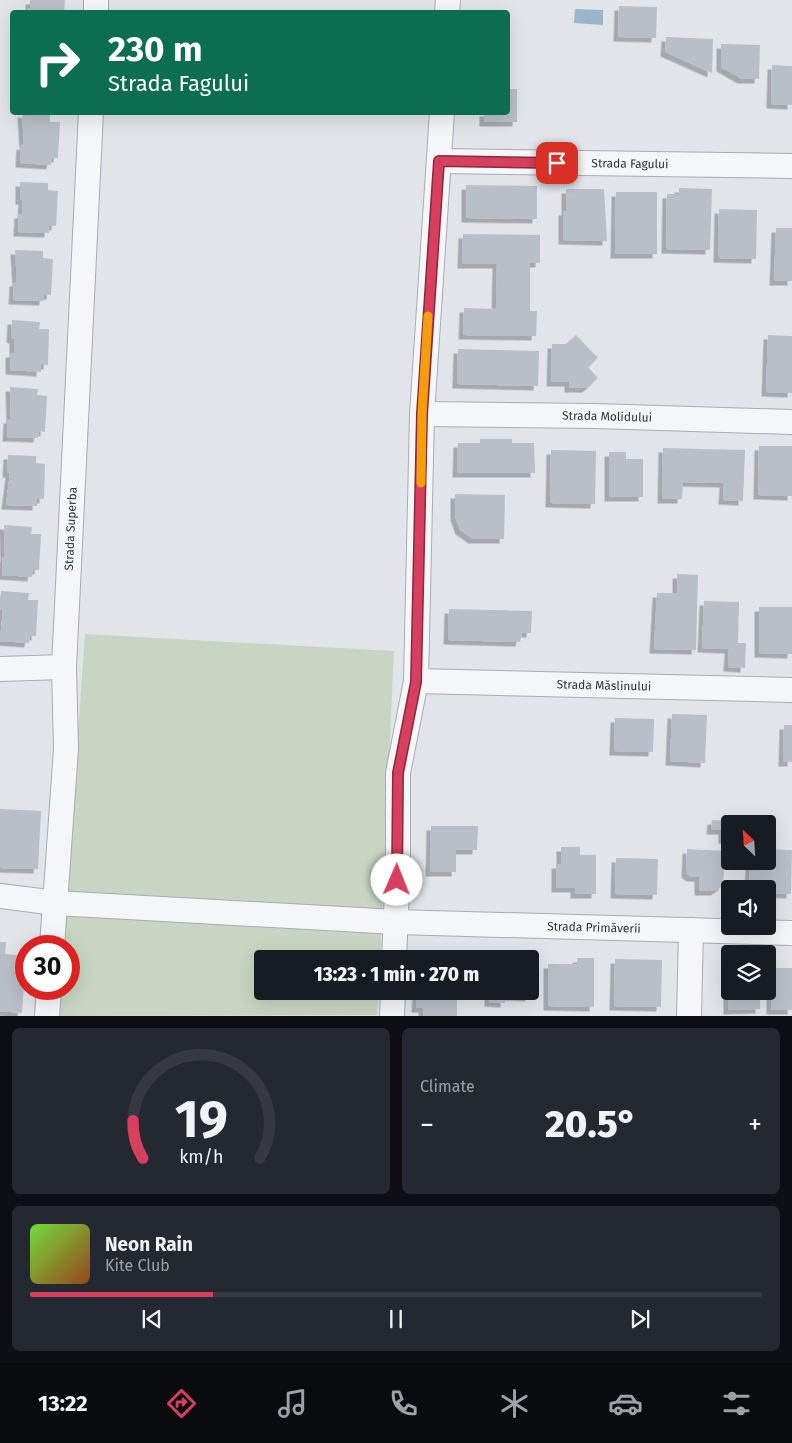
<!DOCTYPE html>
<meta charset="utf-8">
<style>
body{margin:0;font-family:"Fira Sans",sans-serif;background:#242831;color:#f1f3f6;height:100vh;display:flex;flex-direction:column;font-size:19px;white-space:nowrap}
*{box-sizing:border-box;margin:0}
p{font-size:16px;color:#9ea1a6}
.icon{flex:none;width:28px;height:28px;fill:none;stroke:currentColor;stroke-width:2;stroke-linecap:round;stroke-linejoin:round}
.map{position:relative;height:1016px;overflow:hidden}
.side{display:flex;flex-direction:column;gap:12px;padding:12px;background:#0d0f14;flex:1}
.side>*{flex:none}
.guide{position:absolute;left:10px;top:10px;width:500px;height:105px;border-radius:5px;box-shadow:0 5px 20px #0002;background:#0b6e4f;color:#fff;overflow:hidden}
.needle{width:32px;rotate:335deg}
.controls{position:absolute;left:721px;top:815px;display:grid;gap:10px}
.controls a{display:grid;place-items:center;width:55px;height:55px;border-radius:5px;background:#171b24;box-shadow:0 5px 20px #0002;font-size:25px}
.speed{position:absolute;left:15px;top:935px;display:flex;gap:10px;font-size:25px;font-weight:700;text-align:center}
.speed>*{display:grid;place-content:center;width:65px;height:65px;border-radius:50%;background:#171b24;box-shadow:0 5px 20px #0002;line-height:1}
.speed .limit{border:8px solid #d22;background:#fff;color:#111}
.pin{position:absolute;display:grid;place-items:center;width:42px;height:42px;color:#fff;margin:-21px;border-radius:10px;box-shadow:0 2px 8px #0006}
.me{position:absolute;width:55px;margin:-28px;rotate:1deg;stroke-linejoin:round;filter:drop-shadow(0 0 4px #0008)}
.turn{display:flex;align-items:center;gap:18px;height:105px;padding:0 15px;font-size:22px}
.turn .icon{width:65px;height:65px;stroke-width:2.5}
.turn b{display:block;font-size:35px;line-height:42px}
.big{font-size:38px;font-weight:800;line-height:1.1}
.side .tile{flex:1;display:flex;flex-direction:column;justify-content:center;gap:8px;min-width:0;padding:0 18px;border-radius:8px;background:#242831}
.side .dial{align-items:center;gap:0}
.dial svg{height:130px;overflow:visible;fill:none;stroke:#363941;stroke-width:7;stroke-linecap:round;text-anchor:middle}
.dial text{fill:#f1f3f6;stroke:none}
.song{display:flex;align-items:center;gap:15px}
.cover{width:60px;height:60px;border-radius:8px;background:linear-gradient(135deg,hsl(100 70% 55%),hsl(20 70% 35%))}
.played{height:5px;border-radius:2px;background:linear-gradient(90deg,#d63f5e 25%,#363941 25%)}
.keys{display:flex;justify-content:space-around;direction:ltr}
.heat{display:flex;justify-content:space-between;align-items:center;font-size:28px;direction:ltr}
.side .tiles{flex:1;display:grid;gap:12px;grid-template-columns:1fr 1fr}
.tile:last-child{grid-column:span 2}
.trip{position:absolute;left:254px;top:950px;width:285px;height:50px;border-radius:5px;background:#171b24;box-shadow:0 5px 20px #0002;font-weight:800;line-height:50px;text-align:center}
.tabs{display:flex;height:80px;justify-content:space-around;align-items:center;background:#090b0e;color:#9ea1a6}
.tabs .icon{width:35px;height:35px}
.tabs .selected{color:#d63f5e}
.tabs b{font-size:22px;color:#f1f3f6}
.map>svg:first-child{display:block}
.green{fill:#c7d5c2}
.water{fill:#9ab5cc}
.building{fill:#b8bfc8;filter:url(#shadow)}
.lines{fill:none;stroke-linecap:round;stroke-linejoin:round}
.minor-casing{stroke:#a6acb5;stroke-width:26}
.minor{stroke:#f4f6f8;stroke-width:24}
.route-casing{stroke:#8b293d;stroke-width:12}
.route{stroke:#d63f5e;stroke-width:9}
.slow{stroke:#f59e0b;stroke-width:9}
.labels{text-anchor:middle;stroke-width:4;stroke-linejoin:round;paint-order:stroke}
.street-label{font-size:12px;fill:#283343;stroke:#f1f4f8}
</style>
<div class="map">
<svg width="792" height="1016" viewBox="0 0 792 1016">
<defs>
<filter id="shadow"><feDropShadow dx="-4.5" dy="4.5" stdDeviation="0" flood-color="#0004"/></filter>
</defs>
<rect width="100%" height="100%" fill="#e1e5ea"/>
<path class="green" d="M 85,634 L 394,651 L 380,959 L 262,959 L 262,991 L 378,991 L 377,1015 L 58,1016 L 60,989 L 69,989 L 69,946 L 63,946 Z"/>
<path class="water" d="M 575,9 L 603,10 L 603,25 L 574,23 Z"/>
<path class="building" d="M 30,0 L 65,0 L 64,12 L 27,12 L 27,8 L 30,8 Z
M 619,6 L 657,7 L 656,38 L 618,37 Z
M 666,37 L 713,39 L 712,73 L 665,52 Z
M 721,44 L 760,45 L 759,79 L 742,79 L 721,67 Z
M 772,65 L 792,66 L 792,105 L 771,104 Z
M 508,89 L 517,89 L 517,122 L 484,122 L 484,112 L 508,112 Z
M 22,113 L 50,115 L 50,122 L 60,122 L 58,158 L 52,158 L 51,165 L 20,163 L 21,145 L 24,146 Z
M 20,182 L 48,183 L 48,190 L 58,191 L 56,226 L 49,226 L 49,233 L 18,232 L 19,214 L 22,214 L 23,200 L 20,200 Z
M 466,185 L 537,186 L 537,219 L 466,218 Z
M 679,188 L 712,189 L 710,250 L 666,249 L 667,194 L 679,194 Z
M 566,189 L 604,189 L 607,241 L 563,240 L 563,211 L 566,211 Z
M 616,192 L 657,192 L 657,254 L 615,254 Z
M 719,209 L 757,210 L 756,259 L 718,258 Z
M 776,228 L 792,228 L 792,281 L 774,281 Z
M 463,234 L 540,235 L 540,263 L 530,263 L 530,311 L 537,311 L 536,336 L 463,335 L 464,308 L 496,309 L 497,264 L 462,264 Z
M 15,250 L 43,251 L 43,258 L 53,259 L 51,295 L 44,294 L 44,301 L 13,300 L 14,282 L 17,282 Z
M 12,320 L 40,322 L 39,329 L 49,329 L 48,365 L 41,365 L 41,372 L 10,370 L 10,353 L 14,353 L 14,339 L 11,338 Z
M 576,335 L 598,358 L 588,367 L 598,378 L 587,388 L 569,388 L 569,382 L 551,382 L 552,344 L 566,344 Z
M 768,335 L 792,336 L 792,393 L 766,392 Z
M 458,349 L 539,351 L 538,386 L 457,384 Z
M 10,387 L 38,389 L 37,395 L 47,396 L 45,432 L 39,431 L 38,438 L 7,437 L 8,419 L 11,419 Z
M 480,439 L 512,439 L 512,443 L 534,443 L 535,473 L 457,473 L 458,443 L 480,443 Z
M 759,446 L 792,446 L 792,496 L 758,495 Z
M 663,448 L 745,450 L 743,501 L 723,500 L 724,483 L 683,482 L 682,499 L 662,499 Z
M 551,450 L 596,451 L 595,504 L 550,503 Z
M 609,452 L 626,452 L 626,459 L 643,459 L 643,497 L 609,497 Z
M 8,455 L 36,456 L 36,463 L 45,464 L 44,499 L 37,499 L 37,506 L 6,505 L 10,473 L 7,473 Z
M 455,494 L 505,495 L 504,539 L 473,539 L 460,530 L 455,516 Z
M 4,525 L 32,527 L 31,534 L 41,534 L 39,570 L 33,570 L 32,577 L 2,575 L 2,557 L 5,558 Z
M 677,574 L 698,575 L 696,650 L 654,649 L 657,593 L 677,593 Z
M 1,591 L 29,593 L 28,600 L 38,600 L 36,636 L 30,636 L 29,643 L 0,641 L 3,610 L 0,609 Z
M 704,601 L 739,602 L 738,643 L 746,643 L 745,668 L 728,667 L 729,649 L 702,648 Z
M 759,607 L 792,607 L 792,654 L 759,653 Z
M 449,609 L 532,611 L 531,633 L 522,633 L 520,642 L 448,640 Z
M 672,714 L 707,715 L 705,763 L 670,761 Z
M 615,718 L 654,719 L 653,752 L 614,751 Z
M 784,725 L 792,725 L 792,762 L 783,762 Z
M 0,809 L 41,811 L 38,869 L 0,868 Z
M 712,820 L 734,821 L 733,824 L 730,824 L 730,840 L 723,839 L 723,830 L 711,830 Z
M 431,826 L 478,826 L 477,850 L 456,850 L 456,872 L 430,872 Z
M 561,847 L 580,847 L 580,855 L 596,855 L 596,894 L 575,894 L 575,888 L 556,888 L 556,864 L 561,864 Z
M 687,849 L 725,851 L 723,886 L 715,891 L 699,891 L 699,877 L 691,877 L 686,873 Z
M 768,849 L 792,850 L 791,894 L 768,893 L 768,889 L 749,889 L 750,861 L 768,861 Z
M 616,858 L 658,859 L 657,895 L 615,894 Z
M 0,942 L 6,942 L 5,954 L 26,956 L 22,1013 L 0,1011 Z
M 424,955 L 458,956 L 458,959 L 424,959 Z
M 577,958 L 594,958 L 594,1007 L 548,1006 L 548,964 L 577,964 Z
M 615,959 L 662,960 L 661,1007 L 614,1006 Z
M 728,961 L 730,961 L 730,991 L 760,991 L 760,1009 L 728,1010 Z
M 768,968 L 792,968 L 792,1010 L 771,1010 L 771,989 L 768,989 Z
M 417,991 L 457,991 L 457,1016 L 423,1016 L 423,1008 L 416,1008 Z
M 489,991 L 530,991 L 530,997 L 505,996 L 505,1003 L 489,1002 Z"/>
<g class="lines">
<defs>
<g id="minor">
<path d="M 96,12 L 96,0"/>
<path d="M 447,12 L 448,0"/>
<path id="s1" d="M 439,161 L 792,166"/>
<path id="s2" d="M 422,414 L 595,416 L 792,422"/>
<path d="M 0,669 L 64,667"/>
<path id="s3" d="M 416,681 L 792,690"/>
<path id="s4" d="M 0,896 L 56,903 L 396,922 L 792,933"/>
<path id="s5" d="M 52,946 L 66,749 L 64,667 L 91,112"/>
<path d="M 394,959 L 398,867 L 398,773 L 416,681 L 422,414 L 442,112"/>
<path d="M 47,1016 L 49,989"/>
<path d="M 392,1016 L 393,991"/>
<path d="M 689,1016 L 691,930"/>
</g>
</defs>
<use href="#minor" class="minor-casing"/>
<use href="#minor" class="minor"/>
</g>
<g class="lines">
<defs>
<path id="route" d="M 397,880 L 398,773 L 416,682 L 422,414 L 439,161 L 557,163"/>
</defs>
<use href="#route" class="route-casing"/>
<use href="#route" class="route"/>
<path class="slow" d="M 421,483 L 422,414 L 428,316"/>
</g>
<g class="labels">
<g class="street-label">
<text dy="4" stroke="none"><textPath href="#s1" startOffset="191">Strada Fagului</textPath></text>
<text dy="4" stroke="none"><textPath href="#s2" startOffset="185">Strada Molidului</textPath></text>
<text dy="4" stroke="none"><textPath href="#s5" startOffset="418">Strada Superba</textPath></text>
<text dy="4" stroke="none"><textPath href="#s3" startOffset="188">Strada Măslinului</textPath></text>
<text dy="4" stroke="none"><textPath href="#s4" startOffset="595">Strada Primăverii</textPath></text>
</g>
</g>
</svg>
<div class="controls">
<a><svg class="needle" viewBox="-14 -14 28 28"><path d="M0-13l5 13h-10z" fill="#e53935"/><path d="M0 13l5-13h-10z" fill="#9ea1a6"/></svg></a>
<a><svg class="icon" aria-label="sound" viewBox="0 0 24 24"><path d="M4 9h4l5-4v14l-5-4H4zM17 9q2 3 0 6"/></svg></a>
<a><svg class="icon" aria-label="layers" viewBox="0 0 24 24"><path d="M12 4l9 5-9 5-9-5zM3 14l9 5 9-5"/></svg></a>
</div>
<div class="speed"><div class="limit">30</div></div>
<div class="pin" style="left:557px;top:163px;background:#d93025"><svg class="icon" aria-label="arrive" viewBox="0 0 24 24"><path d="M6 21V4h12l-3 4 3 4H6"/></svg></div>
<svg class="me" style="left:397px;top:880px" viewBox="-20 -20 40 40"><circle r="19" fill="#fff"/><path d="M0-13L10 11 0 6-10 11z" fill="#d63f5e"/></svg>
<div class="trip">13:23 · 1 min · 270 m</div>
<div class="guide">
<div class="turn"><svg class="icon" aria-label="right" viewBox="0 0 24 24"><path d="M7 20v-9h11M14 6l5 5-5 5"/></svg><div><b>230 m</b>Strada Fagului</div></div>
</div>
</div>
<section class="side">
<div class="tiles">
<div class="tile dial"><svg viewBox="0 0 100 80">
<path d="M14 69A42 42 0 1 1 86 69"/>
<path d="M14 69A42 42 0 0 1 8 46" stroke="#d63f5e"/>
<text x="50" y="56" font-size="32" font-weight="700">19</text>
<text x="50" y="72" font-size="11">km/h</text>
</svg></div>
<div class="tile"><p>Climate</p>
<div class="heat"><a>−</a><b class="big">20.5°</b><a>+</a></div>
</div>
<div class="tile">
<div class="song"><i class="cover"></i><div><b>Neon Rain</b><p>Kite Club</p></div></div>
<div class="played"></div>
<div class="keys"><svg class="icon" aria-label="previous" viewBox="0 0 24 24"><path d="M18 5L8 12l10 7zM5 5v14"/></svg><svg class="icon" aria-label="pause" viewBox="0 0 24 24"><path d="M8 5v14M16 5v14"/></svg><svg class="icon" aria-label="next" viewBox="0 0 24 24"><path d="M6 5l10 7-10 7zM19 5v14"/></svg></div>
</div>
</div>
</section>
<nav class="tabs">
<b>13:22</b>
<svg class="icon selected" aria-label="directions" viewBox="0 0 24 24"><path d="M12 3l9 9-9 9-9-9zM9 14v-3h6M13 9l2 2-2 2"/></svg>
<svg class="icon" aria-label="music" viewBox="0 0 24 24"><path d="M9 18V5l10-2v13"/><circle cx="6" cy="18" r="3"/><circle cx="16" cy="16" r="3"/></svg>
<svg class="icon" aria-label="phone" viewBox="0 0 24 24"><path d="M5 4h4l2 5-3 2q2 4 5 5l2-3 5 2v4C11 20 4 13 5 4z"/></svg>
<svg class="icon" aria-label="climate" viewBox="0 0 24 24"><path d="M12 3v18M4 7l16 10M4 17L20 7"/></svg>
<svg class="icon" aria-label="car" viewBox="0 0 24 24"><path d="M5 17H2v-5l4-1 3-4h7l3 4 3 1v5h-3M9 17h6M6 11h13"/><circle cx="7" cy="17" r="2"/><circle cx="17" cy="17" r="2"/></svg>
<svg class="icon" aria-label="filters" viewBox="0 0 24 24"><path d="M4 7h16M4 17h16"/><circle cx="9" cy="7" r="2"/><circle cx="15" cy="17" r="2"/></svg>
</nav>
